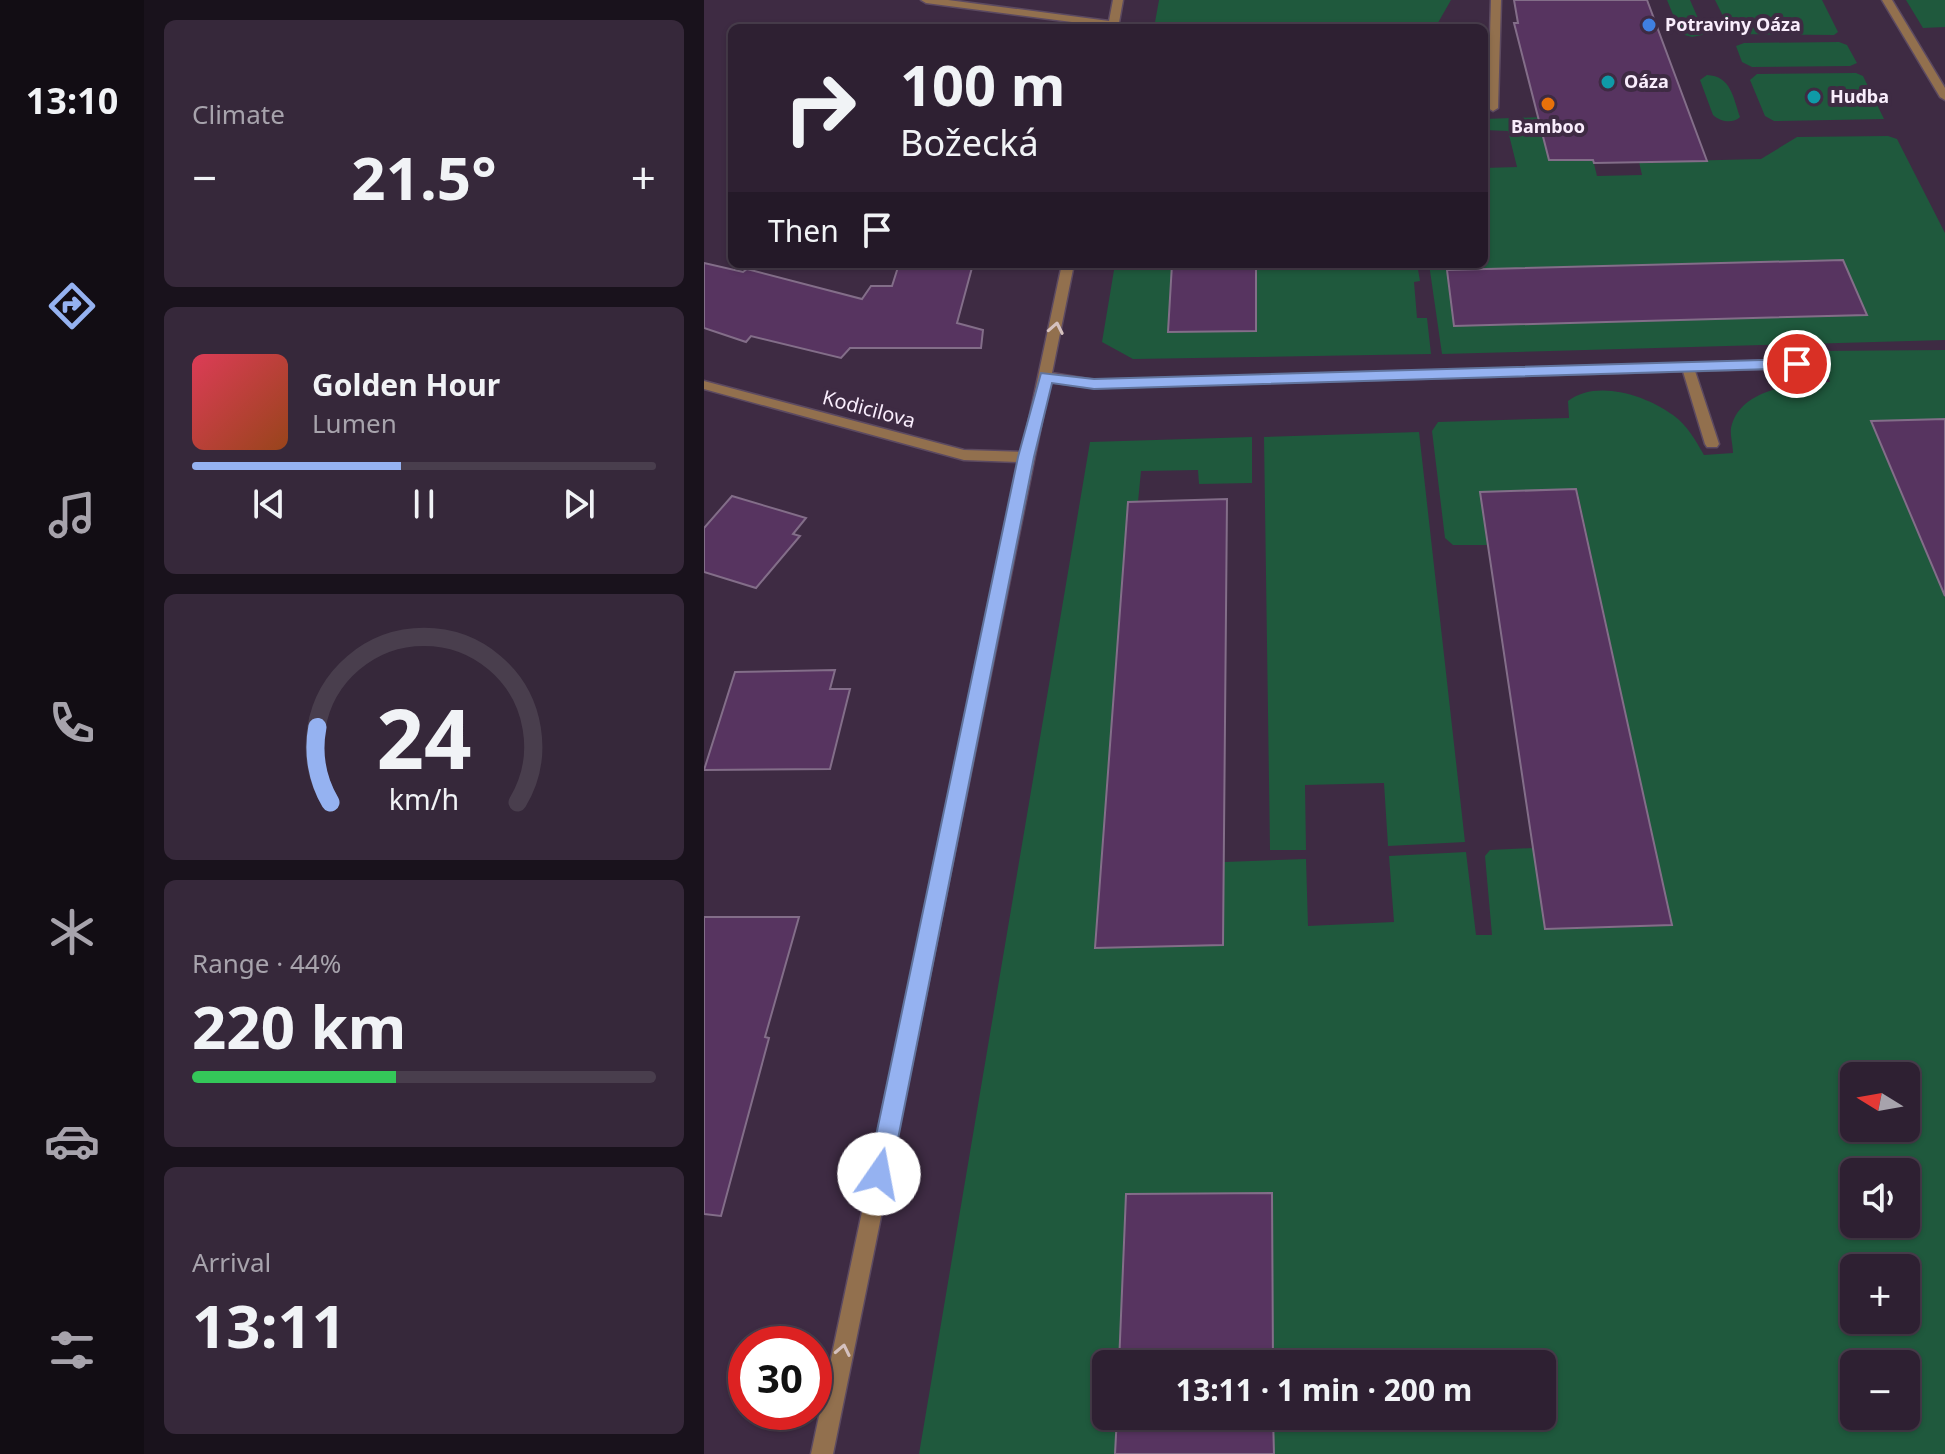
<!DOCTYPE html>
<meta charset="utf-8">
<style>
body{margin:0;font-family:"Noto Sans",sans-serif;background:#36283a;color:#f1f3f6;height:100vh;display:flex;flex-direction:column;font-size:30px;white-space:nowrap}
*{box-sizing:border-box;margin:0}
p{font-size:26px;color:#a7a3ac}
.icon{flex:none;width:44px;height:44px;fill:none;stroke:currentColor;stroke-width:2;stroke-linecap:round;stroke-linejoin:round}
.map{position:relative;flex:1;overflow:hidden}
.side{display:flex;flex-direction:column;gap:20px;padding:20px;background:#19121c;width:560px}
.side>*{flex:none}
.top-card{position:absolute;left:24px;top:24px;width:760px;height:244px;border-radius:12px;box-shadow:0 2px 6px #0004,0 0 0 2px #493e4d;background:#2e2032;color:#f1f3f6;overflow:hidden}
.needle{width:52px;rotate:281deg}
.tools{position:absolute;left:1136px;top:1062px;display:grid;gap:16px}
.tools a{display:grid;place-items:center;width:80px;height:80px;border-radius:12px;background:#2e2032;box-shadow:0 2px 6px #0004,0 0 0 2px #493e4d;font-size:40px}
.speed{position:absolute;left:24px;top:1326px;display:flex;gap:16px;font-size:40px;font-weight:700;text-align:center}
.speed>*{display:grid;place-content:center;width:104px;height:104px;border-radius:50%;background:#2e2032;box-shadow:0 2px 6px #0004,0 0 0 2px #493e4d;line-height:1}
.speed .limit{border:12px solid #d22;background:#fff;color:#111}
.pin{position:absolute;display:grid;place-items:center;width:68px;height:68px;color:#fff;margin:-34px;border:4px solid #fff;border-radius:50%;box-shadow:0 2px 8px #0007}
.me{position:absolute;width:88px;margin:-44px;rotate:12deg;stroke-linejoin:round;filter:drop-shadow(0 0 6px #0008)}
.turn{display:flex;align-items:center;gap:28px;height:168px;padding:0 40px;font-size:36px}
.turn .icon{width:104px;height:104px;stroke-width:2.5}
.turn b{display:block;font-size:56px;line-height:68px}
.then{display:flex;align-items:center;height:76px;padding:0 40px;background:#0003;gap:16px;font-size:30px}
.big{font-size:60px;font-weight:700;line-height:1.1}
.side .widget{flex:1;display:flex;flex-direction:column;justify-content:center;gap:12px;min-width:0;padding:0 28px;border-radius:12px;background:#36283a}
.side .dial{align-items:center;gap:0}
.dial svg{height:208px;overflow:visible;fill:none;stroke:#493e4d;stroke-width:7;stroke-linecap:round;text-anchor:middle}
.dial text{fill:#f1f3f6;stroke:none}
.song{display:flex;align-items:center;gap:24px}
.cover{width:96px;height:96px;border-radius:12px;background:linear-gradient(135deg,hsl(350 70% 55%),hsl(20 70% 35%))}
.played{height:8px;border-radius:4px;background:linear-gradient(90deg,#95b2f1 45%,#493e4d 45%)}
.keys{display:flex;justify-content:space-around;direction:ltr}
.heat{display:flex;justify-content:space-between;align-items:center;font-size:44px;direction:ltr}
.charge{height:12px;border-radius:6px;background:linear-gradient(90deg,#34c759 44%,#493e4d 0)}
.trip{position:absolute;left:388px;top:1350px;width:464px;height:80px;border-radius:12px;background:#2e2032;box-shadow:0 2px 6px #0004,0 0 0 2px #493e4d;font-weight:700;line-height:80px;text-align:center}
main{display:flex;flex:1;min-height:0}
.dock{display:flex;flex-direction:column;width:144px;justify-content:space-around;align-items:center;background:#120d14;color:#a7a3ac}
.dock .icon{width:56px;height:56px}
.dock .current{color:#95b2f1}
.dock b{font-size:36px;color:#f1f3f6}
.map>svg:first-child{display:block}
.green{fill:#1f593d;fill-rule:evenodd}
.building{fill:#573460;stroke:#836e89;stroke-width:2}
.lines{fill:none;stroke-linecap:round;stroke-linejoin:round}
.service-casing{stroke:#5c4a61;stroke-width:3}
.minor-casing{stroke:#5c4a61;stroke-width:3}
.tertiary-casing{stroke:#5c4a61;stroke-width:3}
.service{fill:#92704e;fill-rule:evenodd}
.minor{fill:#92704e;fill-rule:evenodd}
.tertiary{fill:#92704e;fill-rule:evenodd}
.oneway{stroke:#d5c1bf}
.route{fill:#95b2f1;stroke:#61749d;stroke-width:2}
.shop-dot{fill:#3f7fe0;stroke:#3e2b43;stroke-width:3}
.culture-dot{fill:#0f9aa8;stroke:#3e2b43;stroke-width:3}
.food-dot{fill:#e8710a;stroke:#3e2b43;stroke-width:3}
.labels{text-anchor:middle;stroke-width:8;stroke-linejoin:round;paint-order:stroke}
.far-poi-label{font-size:18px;font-weight:bold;fill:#f9edfc;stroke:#3e2b43;text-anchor:start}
.street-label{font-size:20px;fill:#f9edfc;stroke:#3e2b43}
</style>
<main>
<nav class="dock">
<b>13:10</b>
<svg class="icon current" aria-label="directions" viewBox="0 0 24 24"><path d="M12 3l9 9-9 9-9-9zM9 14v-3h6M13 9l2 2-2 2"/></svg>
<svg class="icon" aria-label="music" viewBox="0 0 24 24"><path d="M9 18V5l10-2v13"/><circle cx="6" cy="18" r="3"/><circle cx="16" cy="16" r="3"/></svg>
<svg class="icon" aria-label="phone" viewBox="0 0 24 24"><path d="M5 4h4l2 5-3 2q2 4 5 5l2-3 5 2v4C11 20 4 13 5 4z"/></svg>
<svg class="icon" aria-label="climate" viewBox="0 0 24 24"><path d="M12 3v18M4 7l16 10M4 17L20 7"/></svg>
<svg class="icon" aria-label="car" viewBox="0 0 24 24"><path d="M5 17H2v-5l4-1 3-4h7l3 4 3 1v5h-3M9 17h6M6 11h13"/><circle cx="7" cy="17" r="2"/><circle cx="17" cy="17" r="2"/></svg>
<svg class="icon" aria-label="filters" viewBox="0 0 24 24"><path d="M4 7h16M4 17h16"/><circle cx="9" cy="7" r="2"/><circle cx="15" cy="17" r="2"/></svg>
</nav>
<section class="side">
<div class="widget"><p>Climate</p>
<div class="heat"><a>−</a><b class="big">21.5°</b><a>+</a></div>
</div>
<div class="widget">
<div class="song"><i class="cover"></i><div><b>Golden Hour</b><p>Lumen</p></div></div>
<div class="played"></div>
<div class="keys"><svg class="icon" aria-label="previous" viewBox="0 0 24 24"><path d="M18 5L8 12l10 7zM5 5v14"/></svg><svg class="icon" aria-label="pause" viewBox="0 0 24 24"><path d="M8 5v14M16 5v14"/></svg><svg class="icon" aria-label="next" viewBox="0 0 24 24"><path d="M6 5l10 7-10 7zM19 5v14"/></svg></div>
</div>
<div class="widget dial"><svg viewBox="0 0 100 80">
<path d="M14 69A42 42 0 1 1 86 69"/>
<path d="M14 69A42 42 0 0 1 9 40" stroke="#95b2f1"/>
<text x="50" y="56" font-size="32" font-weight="700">24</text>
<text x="50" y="72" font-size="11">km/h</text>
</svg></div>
<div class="widget"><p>Range · 44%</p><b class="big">220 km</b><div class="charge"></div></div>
<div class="widget"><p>Arrival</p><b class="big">13:11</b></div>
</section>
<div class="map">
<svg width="1241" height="1454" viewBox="0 0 1241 1454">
<rect width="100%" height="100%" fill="#3e2b43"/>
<path class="green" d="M 455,0 L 747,0 L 731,28 L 450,28 Z
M 963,0 L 986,0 L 1000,32 L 998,35 L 988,37 L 977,34 Z
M 1011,0 L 1118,0 L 1134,32 L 1130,35 L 1028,34 Z
M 1202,0 L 1241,0 L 1241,27 L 1219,28 Z
M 1135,42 L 1143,45 L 1153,63 L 1146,66 L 1048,67 L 1038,62 L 1032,46 L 1040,43 Z
M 1152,73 L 1159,76 L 1180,119 L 1070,121 L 1061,116 L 1046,80 L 1053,74 Z
M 1003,75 C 1027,76 1029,97 1036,117 C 1029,124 1017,122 1009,115 L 996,80 Z
M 839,117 L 885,143 L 893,176 L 938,175 L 935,162 L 1057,159 L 1093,137 L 1184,136 L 1193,139 L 1241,233 L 1241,340 L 738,354 L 725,264 L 780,264 L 780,168 L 813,167 L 804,131 L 780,130 L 780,119 ZM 1139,260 L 1025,318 L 750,326 L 743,271 Z
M 411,264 L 468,264 L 465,332 L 552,331 L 552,264 L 713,264 L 716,281 L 710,282 L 713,318 L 723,318 L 727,354 L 429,359 L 398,342 Z
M 1241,350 L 1241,419 L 1167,422 L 1241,597 L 1241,1454 L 570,1454 L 569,1416 L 838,1416 L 838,1364 L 569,1364 L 567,1193 L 422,1195 L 415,1364 L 402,1364 L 402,1416 L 413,1416 L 411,1454 L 215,1454 L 386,442 L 548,437 L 548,483 L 495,484 L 494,470 L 437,471 L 434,502 L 424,503 L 391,948 L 519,945 L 520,862 L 602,859 L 604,926 L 690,922 L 685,856 L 762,852 L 772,935 L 788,935 L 781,856 L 786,850 L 829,848 L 842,929 L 963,926 L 968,925 L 873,489 L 776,492 L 783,545 L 749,545 L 741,538 L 728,431 L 734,422 L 865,418 L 864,401 C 892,379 942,395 969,415 C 983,425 992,441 1000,455 L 1029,453 C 1029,446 1026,435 1027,428 C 1036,387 1093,384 1126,382 L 1114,351 ZM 1150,1076 L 1202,1076 L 1202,1128 L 1150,1128 ZM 1150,1172 L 1202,1172 L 1202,1224 L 1150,1224 ZM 1150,1268 L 1202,1268 L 1202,1320 L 1150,1320 ZM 1150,1364 L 1202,1364 L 1202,1416 L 1150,1416 Z
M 715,432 L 761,842 L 684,846 L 680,783 L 601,785 L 602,850 L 566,850 L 560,437 Z"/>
<path class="building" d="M 810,0 L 943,0 L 1003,161 L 890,163 L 889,160 L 845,160 L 810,23 L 814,23 Z
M 1139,260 L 1163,315 L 750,326 L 743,270 Z
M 0,263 L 39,272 L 43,269 L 158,299 L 167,286 L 188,286 L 195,264 L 269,264 L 253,323 L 279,330 L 277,348 L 146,348 L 137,358 L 47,336 L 42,342 L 0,328 Z
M 468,264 L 552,264 L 552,331 L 464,332 Z
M 1241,419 L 1241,596 L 1167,421 Z
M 872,489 L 968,925 L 841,929 L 776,492 Z
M 28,496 L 102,518 L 89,534 L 96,536 L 52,588 L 0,572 L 0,528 Z
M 523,499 L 519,945 L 391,948 L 424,502 Z
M 131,670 L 126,689 L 146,689 L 126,769 L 0,770 L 31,672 Z
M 0,917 L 95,917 L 61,1037 L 65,1038 L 17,1216 L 0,1214 Z
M 568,1193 L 569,1364 L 415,1364 L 422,1194 Z
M 413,1416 L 569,1416 L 570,1454 L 411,1454 Z"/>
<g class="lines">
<defs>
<path id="service" d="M 787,0 L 797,0 L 794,108 L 789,111 L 784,108 Z
M 984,364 L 990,368 L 1015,444 L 1013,447 L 1003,447 L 1001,444 L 978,368 Z"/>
<path id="minor" d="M 217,0 L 244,0 L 405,21 L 409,0 L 419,0 L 414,28 L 222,3 Z
M 358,264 L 370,264 L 348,373 L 390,380 L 1093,360 L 1099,364 L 1093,368 L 390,388 L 346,382 L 129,1454 L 107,1454 L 316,462 L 260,460 L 0,389 L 0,381 L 260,450 L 318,452 Z"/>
<path id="tertiary" d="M 1178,0 L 1188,0 L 1241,88 L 1241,100 L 1236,97 Z"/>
</defs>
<use href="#service" class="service-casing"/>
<use href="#minor" class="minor-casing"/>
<use href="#tertiary" class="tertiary-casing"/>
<use href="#service" class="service"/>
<use href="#minor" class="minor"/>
<use href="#tertiary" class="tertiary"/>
</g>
<defs><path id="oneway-chevron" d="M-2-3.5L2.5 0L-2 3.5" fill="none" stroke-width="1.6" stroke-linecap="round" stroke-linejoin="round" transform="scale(2)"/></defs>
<g class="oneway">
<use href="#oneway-chevron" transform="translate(352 328) rotate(-79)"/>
<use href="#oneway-chevron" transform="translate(139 1350) rotate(-78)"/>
</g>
<path class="route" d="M 1093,359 L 1098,361 L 1098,368 L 390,389 L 348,383 L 330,457 L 187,1174 L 183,1182 L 175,1185 L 167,1182 L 164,1174 L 314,457 L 337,373 L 390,379 Z"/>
<circle class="shop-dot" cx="945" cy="25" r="8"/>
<g class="culture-dot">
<circle cx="904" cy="82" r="8"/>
<circle cx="1110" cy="97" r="8"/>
</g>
<circle class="food-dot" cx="844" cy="104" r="8"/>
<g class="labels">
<g class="far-poi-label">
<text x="961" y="31">Potraviny Oáza</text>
<text x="920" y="88">Oáza</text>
<text x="1126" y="103">Hudba</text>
<text x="844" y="133" text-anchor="middle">Bamboo</text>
</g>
<g class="street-label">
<text transform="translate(165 409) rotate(15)" y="7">Kodicilova</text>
</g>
</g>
</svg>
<div class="tools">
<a><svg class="needle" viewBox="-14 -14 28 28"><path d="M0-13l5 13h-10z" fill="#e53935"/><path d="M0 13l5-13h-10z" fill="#a7a3ac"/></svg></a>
<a><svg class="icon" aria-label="sound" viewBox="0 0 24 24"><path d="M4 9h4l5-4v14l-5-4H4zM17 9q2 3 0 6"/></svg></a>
<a>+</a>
<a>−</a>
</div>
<div class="speed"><div class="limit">30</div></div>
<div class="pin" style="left:1093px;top:364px;background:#d93025"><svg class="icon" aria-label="arrive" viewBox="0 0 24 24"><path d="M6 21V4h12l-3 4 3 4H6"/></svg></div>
<svg class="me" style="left:175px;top:1174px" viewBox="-20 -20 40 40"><circle r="19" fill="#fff"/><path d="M0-13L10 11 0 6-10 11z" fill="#95b2f1"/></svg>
<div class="trip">13:11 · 1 min · 200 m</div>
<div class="top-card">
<div class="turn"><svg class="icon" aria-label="right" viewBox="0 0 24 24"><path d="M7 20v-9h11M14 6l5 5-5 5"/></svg><div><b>100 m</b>Božecká</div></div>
<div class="then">Then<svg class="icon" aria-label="arrive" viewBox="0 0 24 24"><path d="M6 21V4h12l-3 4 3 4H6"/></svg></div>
</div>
</div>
</main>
